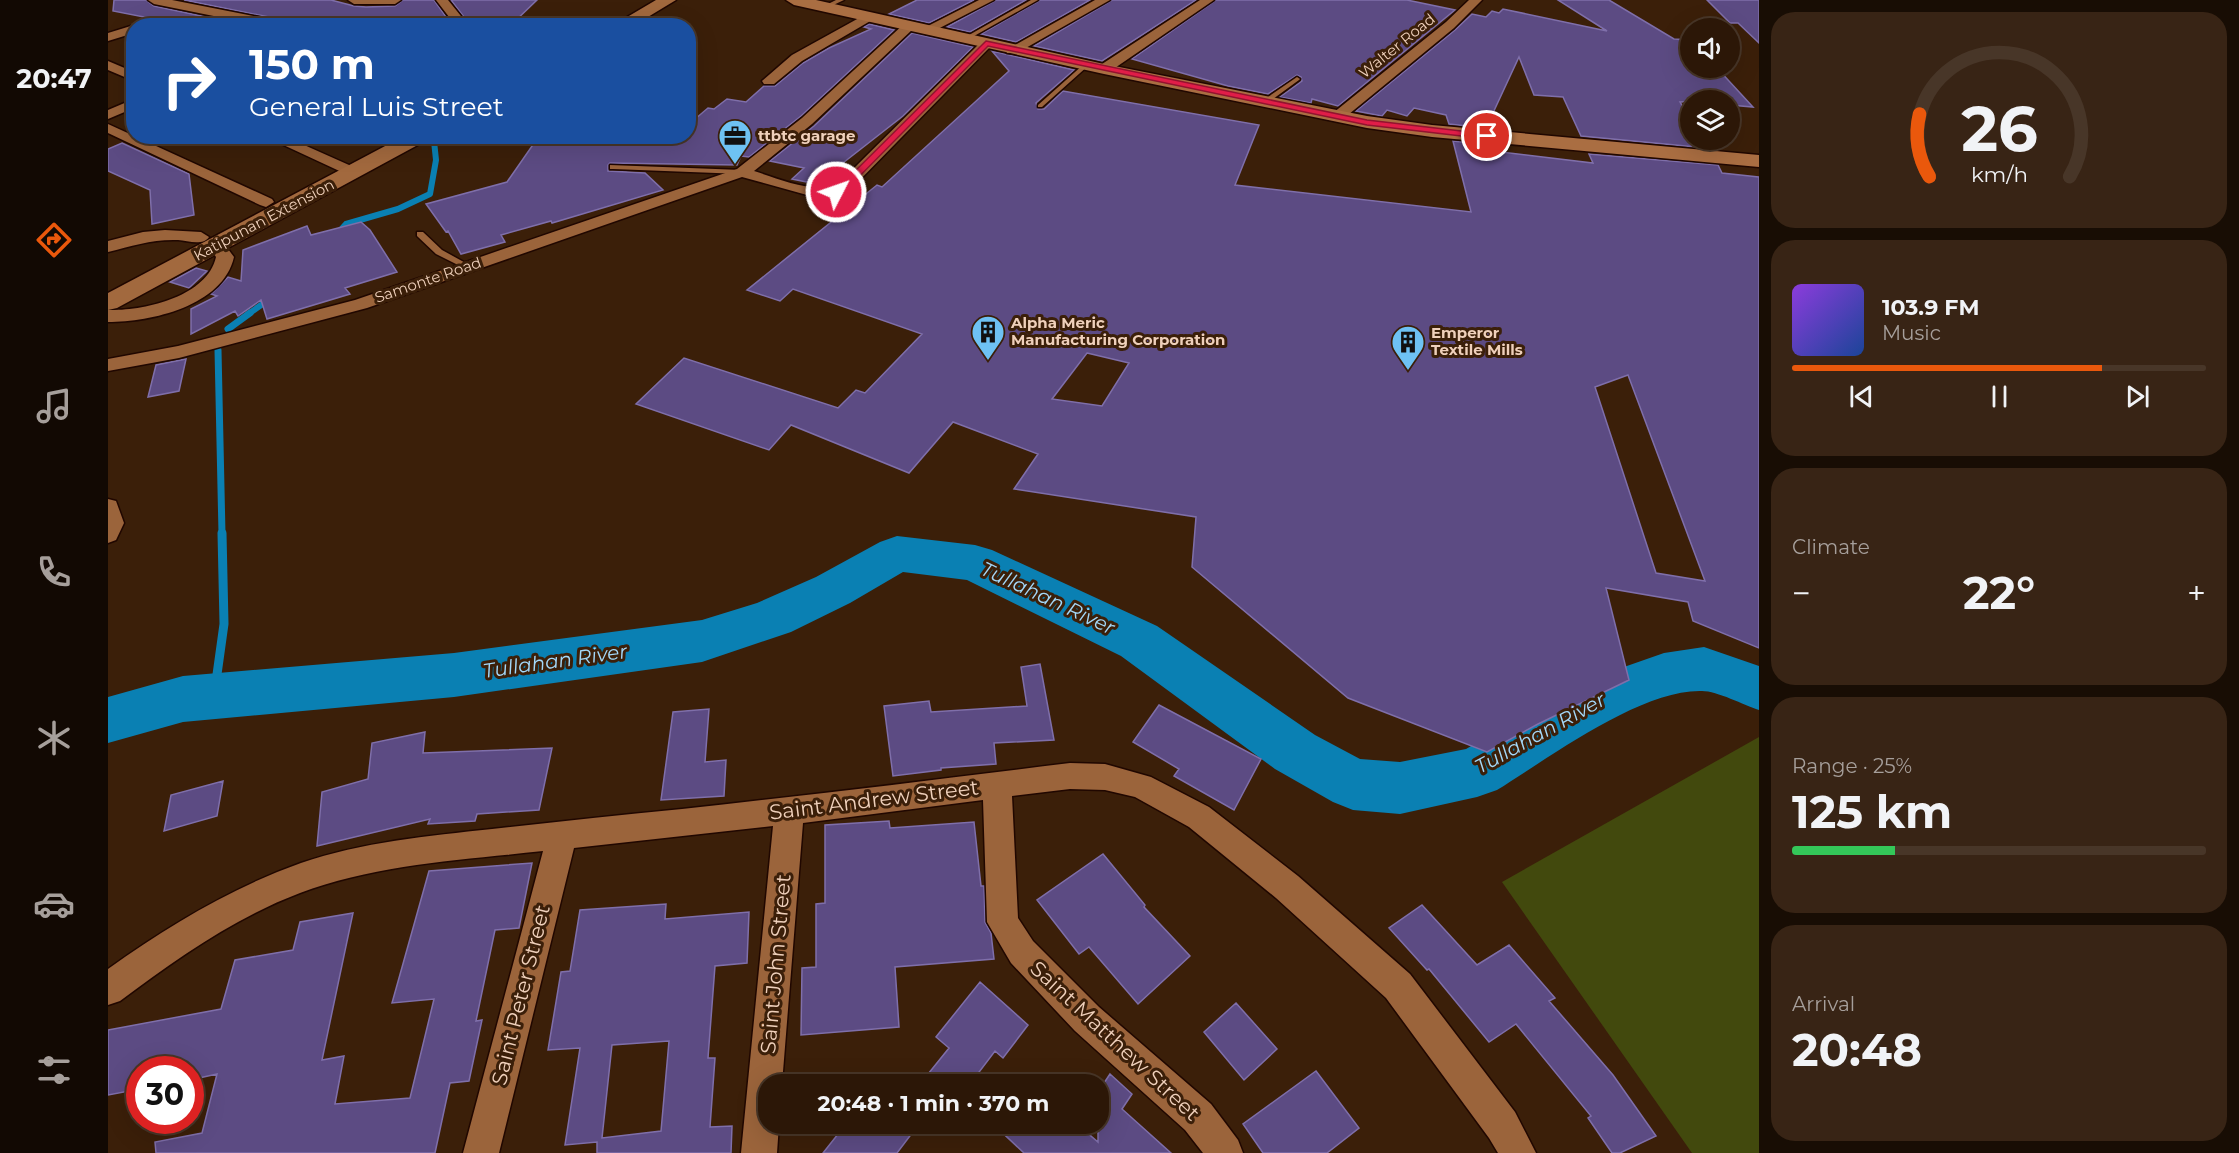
<!DOCTYPE html>
<meta charset="utf-8">
<style>
body{margin:0;font-family:Montserrat,sans-serif;background:#382415;color:#f1f3f6;height:100vh;display:flex;flex-direction:column;font-size:22px;white-space:nowrap}
*{box-sizing:border-box;margin:0}
p{font-size:20px;color:#a69f9b}
.icon{flex:none;width:33px;height:33px;fill:none;stroke:currentColor;stroke-width:2;stroke-linecap:round;stroke-linejoin:round}
.map{position:relative;flex:1;overflow:hidden}
.drawer{display:flex;flex-direction:column;gap:12px;padding:12px;background:#180d04;width:480px}
.drawer>*{flex:none}
.guide{position:absolute;left:18px;top:18px;width:570px;height:126px;border-radius:24px;box-shadow:0 6px 24px #0002,0 0 0 2px #483628;background:#1a4fa0;color:#fff;overflow:hidden}
.buttons{position:absolute;left:1572px;top:18px;display:grid;gap:12px}
.buttons a{display:grid;place-items:center;width:60px;height:60px;border-radius:50%;background:#2c1707;box-shadow:0 6px 24px #0002,0 0 0 2px #483628;font-size:30px}
.speed{position:absolute;left:18px;top:1056px;display:flex;gap:12px;font-size:30px;font-weight:700;text-align:center}
.speed>*{display:grid;place-content:center;width:78px;height:78px;border-radius:50%;background:#2c1707;box-shadow:0 6px 24px #0002,0 0 0 2px #483628;line-height:1}
.speed .limit{border:9px solid #d22;background:#fff;color:#111}
.pin{position:absolute;display:grid;place-items:center;width:51px;height:51px;color:#fff;margin:-26px;border:3px solid #fff;border-radius:50%;box-shadow:0 2px 6px #0007}
.me{position:absolute;width:66px;margin:-33px;rotate:49deg;stroke-linejoin:round;filter:drop-shadow(0 0 4px #0008)}
.turn{display:flex;align-items:center;gap:21px;height:126px;padding:0 24px;font-size:27px}
.turn .icon{width:78px;height:78px;stroke-width:2.5}
.turn b{display:block;font-size:42px;line-height:51px}
.big{font-size:45px;font-weight:700;line-height:1.1}
.drawer .widget{flex:1;display:flex;flex-direction:column;justify-content:center;gap:9px;min-width:0;padding:0 21px;border-radius:24px;background:#382415}
.drawer .dial{align-items:center;gap:0}
.dial svg{height:156px;overflow:visible;fill:none;stroke:#483628;stroke-width:7;stroke-linecap:round;text-anchor:middle}
.dial text{fill:#f1f3f6;stroke:none}
.song{display:flex;align-items:center;gap:18px}
.cover{width:72px;height:72px;border-radius:9px;background:linear-gradient(135deg,hsl(270 70% 55%),hsl(220 70% 35%))}
.played{height:6px;border-radius:3px;background:linear-gradient(90deg,#ea580c 75%,#483628 75%)}
.keys{display:flex;justify-content:space-around;direction:ltr}
.heat{display:flex;justify-content:space-between;align-items:center;font-size:33px;direction:ltr}
.charge{height:9px;border-radius:4px;background:linear-gradient(90deg,#34c759 25%,#483628 0)}
.trip{position:absolute;left:650px;top:1074px;width:351px;height:60px;border-radius:24px;background:#2c1707;box-shadow:0 6px 24px #0002,0 0 0 2px #483628;font-weight:700;line-height:60px;text-align:center}
main{display:flex;flex:1;min-height:0}
.menu{display:flex;flex-direction:column;width:108px;justify-content:space-around;align-items:center;background:#120903;color:#a69f9b}
.menu .icon{width:42px;height:42px}
.menu .selected{color:#ea580c}
.menu b{font-size:27px;color:#f1f3f6}
.map>svg:first-child{display:block}
.green{fill:#42490d}
.lines{fill:none;stroke-linecap:round;stroke-linejoin:round}
.stream-far3{stroke:#0a80b3;stroke-width:4.5}
.stream-far2{stroke:#0a80b3;stroke-width:6}
.stream-far1{stroke:#0a80b3;stroke-width:7}
.stream{stroke:#0a80b3;stroke-width:9}
.river{fill:#0a80b3;fill-rule:evenodd}
.building{fill:#5c4b83;stroke:#7f6faa;stroke-width:1.5;fill-rule:evenodd}
.lane-casing{stroke:#200700;stroke-width:3}
.street-casing{stroke:#200700;stroke-width:3}
.secondary-casing{stroke:#200700;stroke-width:3}
.primary-casing{stroke:#200700;stroke-width:3}
.lane{fill:#9b643b;fill-rule:evenodd}
.street{fill:#9b643b;fill-rule:evenodd}
.secondary{fill:#a2693e;fill-rule:evenodd}
.primary{fill:#aa6e42;fill-rule:evenodd}
.route{fill:#e11d48;stroke:#92132f;stroke-width:1.5}
.labels{text-anchor:middle;stroke-width:6;stroke-linejoin:round;paint-order:stroke}
.far-street-label{font-size:15px;fill:#efd0bb;stroke:#3b1f09}
.far-poi-label{font-size:15px;font-weight:bold;fill:#efd0bb;stroke:#3b1f09;text-anchor:start}
.water-label{font-size:20px;font-style:italic;fill:#a3d8f9;stroke:#3b1f09}
.near-street-label{font-size:21px;fill:#efd0bb;stroke:#3b1f09}
</style>
<main>
<nav class="menu">
<b>20:47</b>
<svg class="icon selected" aria-label="directions" viewBox="0 0 24 24"><path d="M12 3l9 9-9 9-9-9zM9 14v-3h6M13 9l2 2-2 2"/></svg>
<svg class="icon" aria-label="music" viewBox="0 0 24 24"><path d="M9 18V5l10-2v13"/><circle cx="6" cy="18" r="3"/><circle cx="16" cy="16" r="3"/></svg>
<svg class="icon" aria-label="phone" viewBox="0 0 24 24"><path d="M5 4h4l2 5-3 2q2 4 5 5l2-3 5 2v4C11 20 4 13 5 4z"/></svg>
<svg class="icon" aria-label="climate" viewBox="0 0 24 24"><path d="M12 3v18M4 7l16 10M4 17L20 7"/></svg>
<svg class="icon" aria-label="car" viewBox="0 0 24 24"><path d="M5 17H2v-5l4-1 3-4h7l3 4 3 1v5h-3M9 17h6M6 11h13"/><circle cx="7" cy="17" r="2"/><circle cx="17" cy="17" r="2"/></svg>
<svg class="icon" aria-label="filters" viewBox="0 0 24 24"><path d="M4 7h16M4 17h16"/><circle cx="9" cy="7" r="2"/><circle cx="15" cy="17" r="2"/></svg>
</nav>
<div class="map">
<svg width="1651" height="1153" viewBox="0 0 1651 1153">
<rect width="100%" height="100%" fill="#3b1f09"/>
<path class="green" d="M 1651,737 L 1651,1153 L 1584,1153 L 1394,882 Z"/>
<g class="lines">
<path class="stream-far3" d="M 328,140 L 336,136"/>
<path class="stream-far2" d="M 230,233 L 238,224 L 290,209 L 322,194 L 328,160 L 326,141 L 331,139
M 139,315 L 163,298"/>
<path class="stream-far1" d="M 120,329 L 142,313
M 110,350 L 114,534"/>
<path class="stream" d="M 106,696 L 116,624 L 114,533"/>
<path class="river" d="M 789,536 L 867,545 L 884,550 L 1049,626 L 1207,735 L 1252,759 L 1292,762 L 1358,749 L 1476,681 L 1556,653 L 1596,647 L 1651,666 L 1651,710 C 1636,705 1609,691 1594,691 C 1533,689 1441,758 1389,790 L 1369,797 L 1292,814 L 1245,810 L 1225,802 L 1167,769 L 1013,656 L 859,580 L 795,572 L 742,603 L 683,632 L 594,662 L 346,697 L 75,722 L 0,743 L 0,697 L 75,676 L 346,653 L 594,620 L 649,603 L 708,577 L 772,542 Z"/>
</g>
<path class="building" d="M 6,0 L 38,0 L 46,6 L 141,26 L 82,26 L 5,11 Z
M 76,0 L 223,0 L 246,6 L 258,7 L 287,6 L 295,0 L 326,0 L 341,21 L 324,26 L 184,26 L 176,20 Z
M 343,0 L 429,0 L 402,26 L 356,17 Z
M 809,0 L 866,0 L 821,23 L 781,14 Z
M 888,0 L 918,0 L 862,32 L 839,27 Z
M 932,0 L 982,0 L 908,42 L 873,34 Z
M 1004,0 L 1088,0 L 994,61 L 926,46 Z
M 1108,0 L 1299,0 L 1347,10 L 1230,106 L 1204,99 L 1203,103 L 1172,97 L 1194,81 L 1193,77 L 1189,75 L 1160,94 L 1120,86 L 1024,59 Z
M 1450,0 L 1501,0 L 1566,39 L 1582,40 L 1582,68 L 1609,68 L 1645,107 L 1622,105 L 1622,100 L 1572,102 L 1582,119 L 1582,140 L 1594,140 L 1599,148 L 1473,136 L 1455,97 L 1426,95 L 1411,57 L 1378,128 L 1341,124 L 1338,115 L 1306,108 L 1299,116 L 1279,110 L 1274,116 L 1248,111 L 1347,30 L 1364,14 L 1378,17 L 1384,11 L 1391,13 L 1395,9 L 1499,31 Z
M 1599,0 L 1651,0 L 1651,43 L 1630,23 L 1622,23 Z
M 761,24 L 786,30 L 693,116 L 641,157 L 633,156 L 629,165 L 502,163 L 500,165 L 500,171 L 537,173 L 555,190 L 444,223 L 443,221 L 393,235 L 397,242 L 353,254 L 340,231 L 338,232 L 318,204 L 399,182 L 431,136 L 580,136 L 580,125 L 600,108 L 606,109 L 619,99 L 638,102 L 656,86 L 667,86 L 695,63 L 721,48 L 763,29 L 756,27 Z
M 804,33 L 865,47 L 795,116 L 708,184 L 684,179 L 696,168 L 662,161 L 706,126 Z
M 884,51 L 966,70 L 928,103 L 930,109 L 936,109 L 955,91 L 1151,125 L 1127,185 L 1363,212 L 1345,141 L 1371,144 L 1368,149 L 1485,163 L 1481,154 L 1610,165 L 1614,173 L 1651,177 L 1651,648 L 1585,621 L 1580,602 L 1498,588 L 1521,680 L 1430,724 L 1379,752 L 1240,698 L 1084,567 L 1088,517 L 906,489 L 930,454 L 845,422 L 801,473 L 683,425 L 661,450 L 528,404 L 576,358 L 730,408 L 748,390 L 757,393 L 814,334 L 685,289 L 672,301 L 639,290 L 769,185 L 774,187 L 901,71 ZM 979,353 L 1021,363 L 994,406 L 944,399 ZM 1520,375 L 1597,581 L 1548,573 L 1487,387 Z
M 14,143 L 81,174 L 86,215 L 44,224 L 42,190 L 0,171 L 0,149 Z
M 253,222 L 262,230 L 289,272 L 237,288 L 242,294 L 159,319 L 153,300 L 130,316 L 127,311 L 83,334 L 83,309 L 109,296 L 103,294 L 120,277 L 133,281 L 135,250 L 199,226 L 203,235 Z
M 88,268 L 99,271 L 81,288 L 62,282 Z
M 78,359 L 71,391 L 40,397 L 48,365 Z
M 932,664 L 946,740 L 886,743 L 888,764 L 833,768 L 833,770 L 785,776 L 776,706 L 821,701 L 823,712 L 919,706 L 913,667 Z
M 1051,705 L 1153,759 L 1126,810 L 1066,776 L 1071,769 L 1025,742 Z
M 601,709 L 597,762 L 618,760 L 616,796 L 553,800 L 565,712 Z
M 317,732 L 315,753 L 444,748 L 431,810 L 369,814 L 367,821 L 320,824 L 322,819 L 209,846 L 214,792 L 260,779 L 264,743 Z
M 115,781 L 109,816 L 56,831 L 63,795 Z
M 781,821 L 782,828 L 866,822 L 873,886 L 876,886 L 877,922 L 883,933 L 886,959 L 787,967 L 791,1027 L 693,1035 L 694,968 L 708,967 L 708,904 L 717,903 L 717,825 Z
M 995,854 L 1037,905 L 1036,907 L 1082,956 L 1030,1004 L 981,947 L 971,954 L 929,900 Z
M 424,863 L 411,928 L 387,930 L 368,1021 L 374,1020 L 361,1081 L 342,1083 L 327,1153 L 48,1153 L 47,1142 L 94,1133 L 109,1074 L 82,1080 L 82,1070 L 32,1070 L 32,1089 L 0,1095 L 0,1030 L 113,1009 L 127,960 L 185,950 L 192,922 L 245,913 L 214,1060 L 236,1056 L 227,1104 L 302,1098 L 326,999 L 284,1003 L 321,871 Z
M 558,904 L 557,919 L 641,912 L 639,963 L 607,966 L 600,1058 L 607,1058 L 602,1127 L 624,1126 L 623,1153 L 489,1153 L 489,1142 L 457,1145 L 472,1048 L 440,1050 L 453,972 L 462,971 L 472,910 ZM 561,1041 L 553,1131 L 494,1138 L 504,1045 Z
M 1314,905 L 1369,965 L 1401,945 L 1447,998 L 1441,1001 L 1505,1075 L 1548,1136 L 1512,1153 L 1504,1153 L 1480,1118 L 1483,1116 L 1408,1024 L 1381,1042 L 1321,969 L 1319,970 L 1281,928 Z
M 872,982 L 920,1025 L 895,1058 L 887,1051 L 862,1084 L 812,1084 L 841,1048 L 828,1037 Z
M 1128,1003 L 1169,1049 L 1136,1080 L 1096,1032 Z
M 1208,1071 L 1251,1128 L 1219,1153 L 1155,1153 L 1135,1124 Z
M 1002,1074 L 1024,1094 L 1014,1109 L 1063,1153 L 916,1153 L 885,1124 L 969,1124 L 990,1142 L 990,1092 Z
M 738,1124 L 811,1124 L 789,1153 L 715,1153 Z"/>
<g class="lines">
<defs>
<path id="lane" d="M 728,0 L 736,0 L 719,8 L 714,7 Z
M 923,0 L 930,0 L 859,40 L 854,39 Z
M 976,64 L 981,65 L 934,107 L 930,107 L 930,105 Z
M 1189,77 L 1192,79 L 1191,80 L 1165,99 L 1162,103 L 1158,103 L 1160,97 Z
M 502,165 L 634,170 L 638,172 L 634,174 L 505,169 L 502,169 Z
M 309,232 L 315,232 L 334,250 L 363,266 L 356,268 L 328,254 L 309,236 Z"/>
<path id="street" d="M 40,0 L 64,0 L 176,22 L 182,26 L 155,26 L 46,4 Z
M 240,0 L 293,0 L 287,4 L 246,4 Z
M 328,0 L 340,0 L 361,26 L 348,26 Z
M 871,0 L 886,0 L 822,33 L 818,34 L 812,30 Z
M 987,0 L 1002,0 L 909,53 L 899,53 L 898,50 Z
M 1092,0 L 1106,0 L 1001,72 L 991,72 L 989,69 L 991,66 Z
M 1361,0 L 1374,0 L 1346,28 L 1235,119 L 1225,119 L 1223,116 L 1225,113 L 1338,22 Z
M 760,13 L 764,14 L 764,20 L 694,61 L 666,84 L 656,84 L 654,81 L 684,55 Z
M 801,22 L 805,23 L 805,29 L 704,124 L 646,171 C 671,179 703,193 729,185 L 874,41 L 882,41 L 884,44 L 882,47 L 741,191 L 725,196 L 699,195 L 634,177 L 259,308 L 71,358 L 0,371 L 0,359 L 70,346 L 247,300 L 629,169 L 694,118 L 797,23 Z
M 26,25 L 26,33 L 0,41 L 0,33 Z
M 0,61 L 26,72 L 26,81 L 0,70 Z
M 26,99 L 26,108 L 0,119 L 0,110 Z
M 0,124 L 164,199 L 166,202 L 158,207 L 152,205 L 0,133 Z
M 156,136 L 176,136 L 250,169 L 253,172 L 250,175 L 240,175 Z
M 57,230 L 93,232 L 101,237 C 95,246 80,241 70,240 C 45,239 24,246 0,252 L 0,241 L 35,232 Z
M 108,240 L 114,241 L 126,257 C 115,306 43,322 0,322 L 0,310 C 35,311 99,297 108,257 L 100,245 L 102,241 Z
M 0,499 L 8,501 L 16,523 L 8,540 L 0,543 Z
M 962,763 L 997,764 L 1043,777 L 1101,807 L 1190,876 L 1302,974 L 1407,1112 L 1428,1153 L 1390,1153 L 1381,1138 L 1278,998 L 1168,898 L 1081,827 L 1027,797 L 997,790 L 962,789 L 904,796 L 910,918 L 925,941 L 991,1007 L 1103,1104 L 1130,1140 L 1135,1153 L 1095,1153 L 1077,1130 L 967,1031 L 903,963 L 879,922 L 875,800 L 695,823 L 674,1084 L 660,1084 L 660,1124 L 671,1124 L 669,1153 L 633,1153 L 665,826 L 466,848 L 391,1153 L 355,1153 L 435,851 C 354,860 269,864 192,893 C 126,918 68,959 12,1001 L 0,1005 L 0,969 C 60,926 123,888 193,863 C 254,842 320,836 384,829 C 448,822 511,815 574,809 C 703,795 833,779 962,763 Z"/>
<path id="secondary" d="M 548,0 L 568,0 L 525,26 L 504,26 Z
M 296,136 L 322,136 L 319,140 L 9,308 L 0,310 L 0,293 Z"/>
<path id="primary" d="M 678,0 L 708,0 L 996,64 L 1259,116 L 1324,125 L 1651,155 L 1651,167 L 1324,137 L 1259,128 L 996,74 L 686,5 Z"/>
</defs>
<use href="#lane" class="lane-casing"/>
<use href="#street" class="street-casing"/>
<use href="#secondary" class="secondary-casing"/>
<use href="#primary" class="primary-casing"/>
<use href="#lane" class="lane"/>
<use href="#street" class="street"/>
<use href="#secondary" class="secondary"/>
<use href="#primary" class="primary"/>
</g>
<path class="route" d="M 878,41 L 1259,120 L 1379,134 L 1384,136 L 1379,139 L 1259,125 L 880,46 L 738,190 L 731,194 L 724,194 L 724,190 L 732,186 Z"/>
<defs>
<symbol id="office-pin" viewBox="-11 -11 22 30"><path d="M0 17L-7.5 6A9.5 9.5 0 1 1 7.5 6Z" fill="#6ec2f3" stroke="#3b1f09"/><path d="M-6-3h4V-5.5h4V-3h4V5H-6ZM-1-4.5V-3h2v-1.5ZM-6 0V1H6V0Z" fill="#111"/></symbol>
<symbol id="building-pin" viewBox="-11 -11 22 30"><path d="M0 17L-7.5 6A9.5 9.5 0 1 1 7.5 6Z" fill="#6ec2f3" stroke="#3b1f09"/><path d="M-4-6H4V6H1V3H-1V6H-4ZM-2.5-4.3h1.7v1.8h-1.7ZM.8-4.3h1.7v1.8H.8ZM-2.5-1h1.7V.8h-1.7ZM.8-1h1.7V.8H.8Z" fill="#111"/></symbol>
</defs>
<g fill-rule="evenodd">
<use href="#office-pin" x="608" y="117" width="38" height="52"/>
<use href="#building-pin" x="861" y="313" width="38" height="52"/>
<use href="#building-pin" x="1281" y="323" width="38" height="52"/>
</g>
<g class="labels">
<g class="far-street-label">
<text transform="translate(1289 46) rotate(-39)" y="5">Walter Road</text>
<text transform="translate(156 220) rotate(-28)" y="5">Katipunan Extension</text>
<text transform="translate(320 280) rotate(-19)" y="5">Samonte Road</text>
</g>
<g class="far-poi-label">
<text x="650" y="141">ttbtc garage</text>
<text x="903" y="328">Alpha Meric<tspan x="903" dy="17">Manufacturing Corporation</tspan></text>
<text x="1323" y="338">Emperor<tspan x="1323" dy="17">Textile Mills</tspan></text>
</g>
<g class="water-label">
<text transform="translate(940 598) rotate(25)" y="7">Tullahan River</text>
<text transform="translate(447 661) rotate(-8)" y="7">Tullahan River</text>
<text transform="translate(1432 733) rotate(-29)" y="7">Tullahan River</text>
</g>
<g class="near-street-label">
<text transform="translate(766 800) rotate(-7)" y="7">Saint Andrew Street</text>
<text transform="translate(668 964) rotate(-85)" y="7">Saint John Street</text>
<text transform="translate(413 995) rotate(-76)" y="7">Saint Peter Street</text>
<text transform="translate(1007 1041) rotate(43)" y="7">Saint Matthew Street</text>
</g>
</g>
</svg>
<div class="buttons">
<a><svg class="icon" aria-label="sound" viewBox="0 0 24 24"><path d="M4 9h4l5-4v14l-5-4H4zM17 9q2 3 0 6"/></svg></a>
<a><svg class="icon" aria-label="layers" viewBox="0 0 24 24"><path d="M12 4l9 5-9 5-9-5zM3 14l9 5 9-5"/></svg></a>
</div>
<div class="speed"><div class="limit">30</div></div>
<div class="pin" style="left:1379px;top:136px;background:#d93025"><svg class="icon" aria-label="arrive" viewBox="0 0 24 24"><path d="M6 21V4h12l-3 4 3 4H6"/></svg></div>
<svg class="me" style="left:728px;top:192px" viewBox="-20 -20 40 40"><circle r="17" fill="#e11d48" stroke="#fff" stroke-width="3"/><path d="M0-11L8 9 0 5-8 9z" fill="#fff"/></svg>
<div class="trip">20:48 · 1 min · 370 m</div>
<div class="guide">
<div class="turn"><svg class="icon" aria-label="right" viewBox="0 0 24 24"><path d="M7 20v-9h11M14 6l5 5-5 5"/></svg><div><b>150 m</b>General Luis Street</div></div>
</div>
</div>
<section class="drawer">
<div class="widget dial"><svg viewBox="0 0 100 80">
<path d="M14 69A42 42 0 1 1 86 69"/>
<path d="M14 69A42 42 0 0 1 9 37" stroke="#ea580c"/>
<text x="50" y="56" font-size="32" font-weight="700">26</text>
<text x="50" y="72" font-size="11">km/h</text>
</svg></div>
<div class="widget">
<div class="song"><i class="cover"></i><div><b>103.9 FM</b><p>Music</p></div></div>
<div class="played"></div>
<div class="keys"><svg class="icon" aria-label="previous" viewBox="0 0 24 24"><path d="M18 5L8 12l10 7zM5 5v14"/></svg><svg class="icon" aria-label="pause" viewBox="0 0 24 24"><path d="M8 5v14M16 5v14"/></svg><svg class="icon" aria-label="next" viewBox="0 0 24 24"><path d="M6 5l10 7-10 7zM19 5v14"/></svg></div>
</div>
<div class="widget"><p>Climate</p>
<div class="heat"><a>−</a><b class="big">22°</b><a>+</a></div>
</div>
<div class="widget"><p>Range · 25%</p><b class="big">125 km</b><div class="charge"></div></div>
<div class="widget"><p>Arrival</p><b class="big">20:48</b></div>
</section>
</main>
